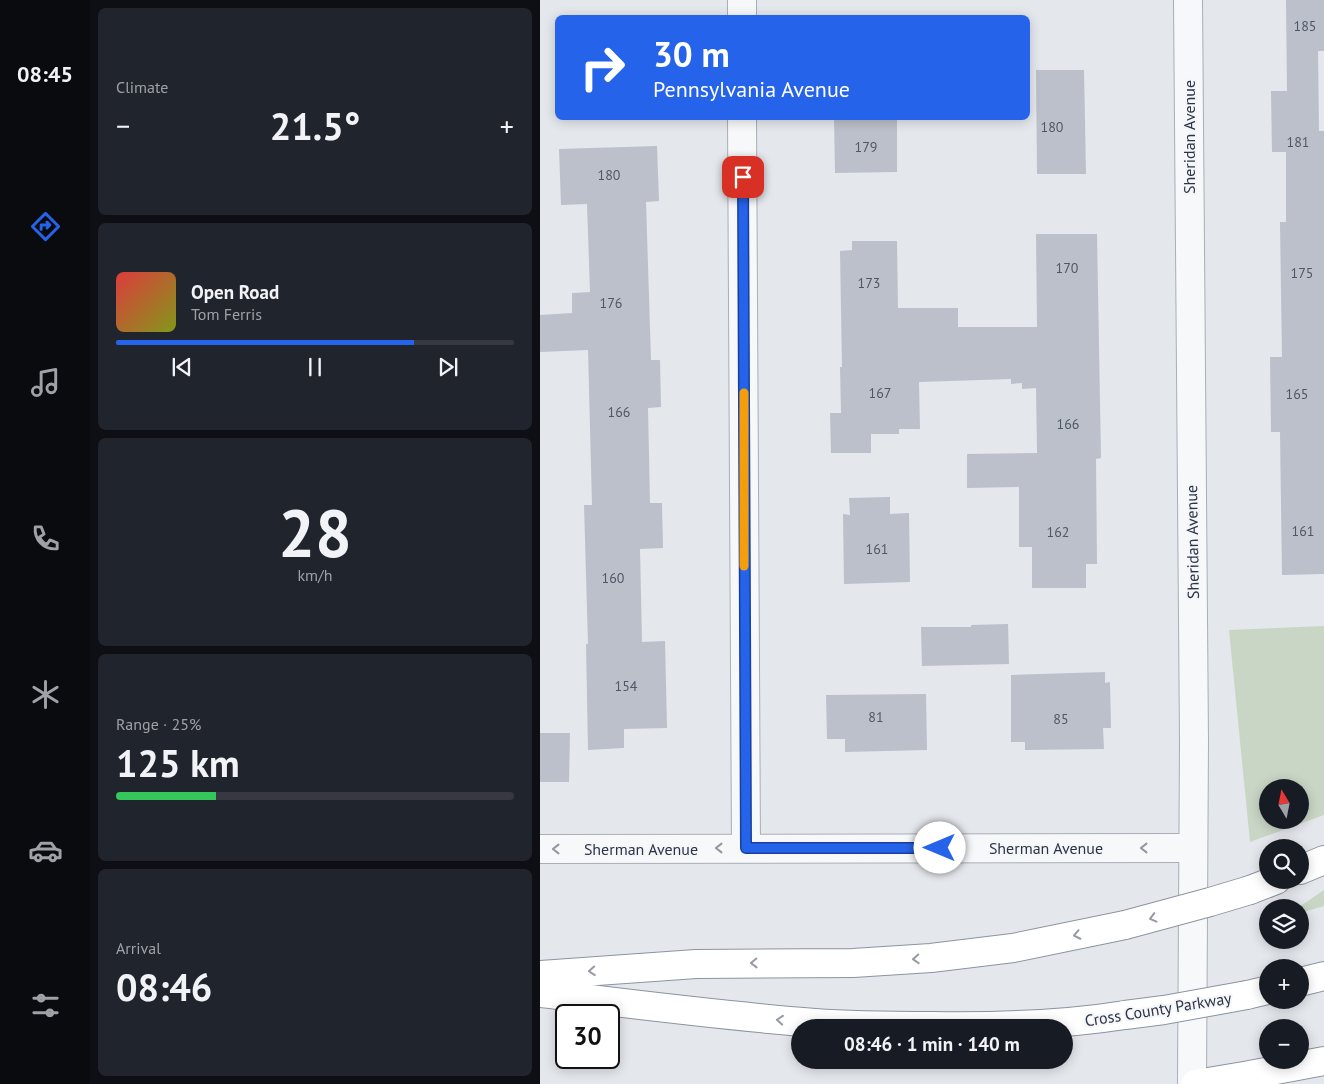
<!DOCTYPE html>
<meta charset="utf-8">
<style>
body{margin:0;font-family:"PT Sans",sans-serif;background:#20242c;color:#f1f3f6;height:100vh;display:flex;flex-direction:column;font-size:19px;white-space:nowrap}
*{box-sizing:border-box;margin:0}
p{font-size:16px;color:#9ea1a6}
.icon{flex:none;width:28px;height:28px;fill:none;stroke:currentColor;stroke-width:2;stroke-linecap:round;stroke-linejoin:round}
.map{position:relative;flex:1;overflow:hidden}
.details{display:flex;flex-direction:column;gap:8px;padding:8px;background:#0d0f14;width:450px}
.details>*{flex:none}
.top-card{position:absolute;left:15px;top:15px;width:475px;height:105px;border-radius:8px;box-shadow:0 2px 12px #0003;background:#2563eb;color:#fff;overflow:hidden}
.needle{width:32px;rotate:350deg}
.tools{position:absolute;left:719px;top:779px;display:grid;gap:10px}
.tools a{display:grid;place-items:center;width:50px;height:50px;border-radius:50%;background:#171b24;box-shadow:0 2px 12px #0003;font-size:25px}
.speed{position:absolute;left:15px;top:1004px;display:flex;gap:10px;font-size:25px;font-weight:700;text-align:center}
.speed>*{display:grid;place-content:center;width:65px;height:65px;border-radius:50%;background:#171b24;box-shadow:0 2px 12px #0003;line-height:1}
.speed .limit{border:2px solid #111;border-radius:8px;background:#fff;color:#111}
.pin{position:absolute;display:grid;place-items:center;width:42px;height:42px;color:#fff;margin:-21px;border-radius:10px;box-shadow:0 2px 8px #0006}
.me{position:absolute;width:55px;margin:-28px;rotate:270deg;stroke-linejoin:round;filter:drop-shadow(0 0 4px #0008)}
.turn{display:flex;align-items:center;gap:18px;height:105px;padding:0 15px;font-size:22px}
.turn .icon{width:65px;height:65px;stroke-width:2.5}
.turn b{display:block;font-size:35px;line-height:42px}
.big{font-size:38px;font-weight:800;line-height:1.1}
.details .widget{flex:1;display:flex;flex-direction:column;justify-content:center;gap:8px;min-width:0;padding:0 18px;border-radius:8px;background:#20242c}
.details .dial{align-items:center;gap:0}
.dial b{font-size:65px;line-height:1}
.song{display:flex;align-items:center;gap:15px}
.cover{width:60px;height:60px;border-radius:8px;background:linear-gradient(135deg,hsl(0 70% 55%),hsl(70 70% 35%))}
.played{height:5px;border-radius:2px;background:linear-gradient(90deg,#2563eb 75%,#363941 75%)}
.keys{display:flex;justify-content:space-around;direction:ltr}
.heat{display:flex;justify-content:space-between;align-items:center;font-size:28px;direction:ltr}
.charge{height:8px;border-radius:4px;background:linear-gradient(90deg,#34c759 25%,#363941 0)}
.trip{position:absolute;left:251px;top:1019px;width:282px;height:50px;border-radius:25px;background:#171b24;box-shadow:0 2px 12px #0003;font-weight:800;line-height:50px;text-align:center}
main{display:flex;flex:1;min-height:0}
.dock{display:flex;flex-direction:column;width:90px;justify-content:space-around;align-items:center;background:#090b0e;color:#9ea1a6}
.dock .icon{width:35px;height:35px}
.dock .active{color:#2563eb}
.dock b{font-size:22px;color:#f1f3f6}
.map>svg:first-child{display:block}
.green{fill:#c9d6c5;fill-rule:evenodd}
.building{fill:#bbc0ca}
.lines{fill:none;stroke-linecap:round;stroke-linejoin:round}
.minor-casing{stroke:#a9aeb7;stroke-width:30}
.tertiary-casing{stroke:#a9aeb7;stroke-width:30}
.motorway-casing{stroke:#8b94a3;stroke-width:30}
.minor{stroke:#f7f8fa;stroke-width:28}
.tertiary{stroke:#f7f8fa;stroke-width:28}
.motorway{stroke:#fff;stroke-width:28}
.motorway-bridge-casing{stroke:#8b94a3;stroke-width:30;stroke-linecap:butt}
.motorway-bridge{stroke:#fff;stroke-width:28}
.oneway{stroke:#9196a0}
.oneway2{stroke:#959aa2}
.route-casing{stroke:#184099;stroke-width:12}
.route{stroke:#2563eb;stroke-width:9}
.slow{stroke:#f59e0b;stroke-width:9}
.labels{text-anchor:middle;stroke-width:4;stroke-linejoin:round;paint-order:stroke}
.number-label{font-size:14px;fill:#4f5766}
.street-label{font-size:16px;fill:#2b3445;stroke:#f4f6f9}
</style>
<main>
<nav class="dock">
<b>08:45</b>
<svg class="icon active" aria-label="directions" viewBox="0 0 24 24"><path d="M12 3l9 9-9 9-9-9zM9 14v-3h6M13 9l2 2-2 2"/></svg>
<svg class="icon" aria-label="music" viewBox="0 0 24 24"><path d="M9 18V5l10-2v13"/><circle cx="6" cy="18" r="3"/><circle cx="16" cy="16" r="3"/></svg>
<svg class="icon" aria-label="phone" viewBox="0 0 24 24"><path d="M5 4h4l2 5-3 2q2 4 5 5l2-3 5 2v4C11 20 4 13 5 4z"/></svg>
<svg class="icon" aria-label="climate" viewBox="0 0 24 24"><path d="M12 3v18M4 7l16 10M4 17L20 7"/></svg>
<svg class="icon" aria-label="car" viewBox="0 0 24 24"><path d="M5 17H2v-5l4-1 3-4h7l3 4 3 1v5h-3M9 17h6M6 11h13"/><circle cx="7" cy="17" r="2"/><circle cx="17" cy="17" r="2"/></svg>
<svg class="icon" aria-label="filters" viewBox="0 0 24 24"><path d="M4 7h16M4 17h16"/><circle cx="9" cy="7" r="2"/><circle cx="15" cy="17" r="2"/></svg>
</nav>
<section class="details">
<div class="widget"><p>Climate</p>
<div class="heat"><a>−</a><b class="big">21.5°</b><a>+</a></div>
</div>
<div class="widget">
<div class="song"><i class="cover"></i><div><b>Open Road</b><p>Tom Ferris</p></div></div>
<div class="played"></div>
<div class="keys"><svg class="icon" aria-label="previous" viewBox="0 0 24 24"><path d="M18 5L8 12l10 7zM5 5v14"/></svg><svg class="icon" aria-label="pause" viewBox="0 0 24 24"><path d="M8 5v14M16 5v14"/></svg><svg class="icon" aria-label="next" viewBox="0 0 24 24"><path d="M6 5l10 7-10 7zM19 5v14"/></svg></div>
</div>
<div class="widget dial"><b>28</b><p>km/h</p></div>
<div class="widget"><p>Range · 25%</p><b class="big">125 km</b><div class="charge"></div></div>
<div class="widget"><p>Arrival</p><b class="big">08:46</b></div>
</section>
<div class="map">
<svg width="784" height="1084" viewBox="0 0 784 1084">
<rect width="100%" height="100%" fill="#e4e7ec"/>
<path class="green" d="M 784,626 L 784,815 L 710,842 L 689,630 ZM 728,788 L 760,788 L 760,820 L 728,820 Z
M 784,890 L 784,906 L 760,913 L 760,908 L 759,907 Z"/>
<path class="building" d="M 746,0 L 784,0 L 784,51 L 778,51 L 779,131 L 784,131 L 784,574 L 742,575 L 740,432 L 731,432 L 730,357 L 742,357 L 740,222 L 746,222 L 746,152 L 732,152 L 731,91 L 747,91 Z
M 496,70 L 544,70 L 546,174 L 497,174 Z
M 294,118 L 357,118 L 357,172 L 295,173 Z
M 117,146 L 119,201 L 106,202 L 111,360 L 120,360 L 121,407 L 108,408 L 110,503 L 122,503 L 123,548 L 100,549 L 102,642 L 125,641 L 127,728 L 84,729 L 84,748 L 48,750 L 46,644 L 48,644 L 44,505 L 52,505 L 48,350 L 0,352 L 0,315 L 32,313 L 32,293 L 50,292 L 47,204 L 21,205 L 19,149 Z
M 496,234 L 557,234 L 561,458 L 556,459 L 557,564 L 546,564 L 546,588 L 492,588 L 492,547 L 479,547 L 479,487 L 427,488 L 427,454 L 497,453 L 496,388 L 482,389 L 482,383 L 471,384 L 471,379 L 379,382 L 380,429 L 359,429 L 359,434 L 331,434 L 331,453 L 291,453 L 290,413 L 301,413 L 300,367 L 302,367 L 300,251 L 312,250 L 312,241 L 357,241 L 358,308 L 418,308 L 418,327 L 497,327 Z
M 350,497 L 350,514 L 369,513 L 370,582 L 304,584 L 303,514 L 310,515 L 309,498 Z
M 468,624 L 469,664 L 382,666 L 381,627 L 431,627 L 431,625 Z
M 565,672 L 565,683 L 570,682 L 571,728 L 563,728 L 564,749 L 485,750 L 485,742 L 471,742 L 471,675 Z
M 386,694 L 387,750 L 305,752 L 305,739 L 287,739 L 286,695 Z
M 0,733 L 30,733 L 29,782 L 0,782 Z"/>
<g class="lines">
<defs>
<path id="minor" d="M 202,0 L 202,18
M 202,118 L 206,848
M 0,849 L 652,848"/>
<path id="tertiary" d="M 648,0 L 654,742 L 652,1084"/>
<path id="motorway" d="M 760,870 L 784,860
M 710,890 L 736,880
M 0,975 L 156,964 L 313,963 L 391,958 L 473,948 L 585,925
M 760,982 L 784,976
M 0,993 C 92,1004 183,1016 275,1023 C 314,1026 353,1026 393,1026 C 457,1027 522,1025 585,1015
M 707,995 L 728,990
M 656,1084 L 704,1076 L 784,1061"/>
</defs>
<use href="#minor" class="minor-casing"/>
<use href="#tertiary" class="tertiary-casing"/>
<use href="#motorway" class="motorway-casing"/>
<use href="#minor" class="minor"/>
<use href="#tertiary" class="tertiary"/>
<use href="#motorway" class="motorway"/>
<defs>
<path id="motorway-bridge" d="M 585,925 L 670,902 L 710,890
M 585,1015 L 624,1010 L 707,995"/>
</defs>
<use href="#motorway-bridge" class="motorway-bridge-casing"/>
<use href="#motorway-bridge" class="motorway-bridge"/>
</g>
<defs><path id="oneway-chevron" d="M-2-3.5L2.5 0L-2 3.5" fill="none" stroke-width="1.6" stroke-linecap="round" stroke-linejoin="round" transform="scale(1.25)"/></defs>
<g class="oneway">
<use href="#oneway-chevron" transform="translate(179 848) rotate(180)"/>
<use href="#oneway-chevron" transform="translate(604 848) rotate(180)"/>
<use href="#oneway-chevron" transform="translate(16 849) rotate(180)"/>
</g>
<g class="oneway2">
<use href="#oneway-chevron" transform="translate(613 918) rotate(165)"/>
<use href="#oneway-chevron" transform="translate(537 935) rotate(168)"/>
<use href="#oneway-chevron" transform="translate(376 959) rotate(177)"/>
<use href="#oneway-chevron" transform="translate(214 963) rotate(179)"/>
<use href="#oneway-chevron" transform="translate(52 971) rotate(176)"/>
<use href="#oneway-chevron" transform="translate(240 1020) rotate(-175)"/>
</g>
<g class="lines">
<defs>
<path id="route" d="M 203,177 L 206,848 L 400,848"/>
</defs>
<use href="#route" class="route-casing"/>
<use href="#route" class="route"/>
<path class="slow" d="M 204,393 L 204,566"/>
</g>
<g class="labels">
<g class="number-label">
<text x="765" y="31">185</text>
<text x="512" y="132">180</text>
<text x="758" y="147">181</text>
<text x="326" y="152">179</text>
<text x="69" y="180">180</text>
<text x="527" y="273">170</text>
<text x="762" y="278">175</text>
<text x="329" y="288">173</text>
<text x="71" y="308">176</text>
<text x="340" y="398">167</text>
<text x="757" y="399">165</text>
<text x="79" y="417">166</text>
<text x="528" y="429">166</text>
<text x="763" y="536">161</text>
<text x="518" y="537">162</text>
<text x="337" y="554">161</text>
<text x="73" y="583">160</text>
<text x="86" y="691">154</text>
<text x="336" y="722">81</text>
<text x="521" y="724">85</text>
</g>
<g class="street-label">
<text transform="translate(649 137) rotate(-90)" y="6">Sheridan Avenue</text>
<text transform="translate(652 542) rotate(-91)" y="6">Sheridan Avenue</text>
<text x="506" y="854">Sherman Avenue</text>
<text x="101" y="855">Sherman Avenue</text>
<text transform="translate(618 1009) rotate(-9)" y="6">Cross County Parkway</text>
</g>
</g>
</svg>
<div class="tools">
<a><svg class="needle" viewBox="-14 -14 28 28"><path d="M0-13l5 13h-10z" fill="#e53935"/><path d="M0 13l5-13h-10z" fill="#9ea1a6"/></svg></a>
<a><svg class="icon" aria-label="search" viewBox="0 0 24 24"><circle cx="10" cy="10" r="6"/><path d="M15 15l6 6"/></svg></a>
<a><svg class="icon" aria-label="layers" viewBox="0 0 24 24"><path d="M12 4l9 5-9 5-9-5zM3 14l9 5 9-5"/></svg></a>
<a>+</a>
<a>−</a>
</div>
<div class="speed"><div class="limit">30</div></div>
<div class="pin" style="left:203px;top:177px;background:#d93025"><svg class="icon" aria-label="arrive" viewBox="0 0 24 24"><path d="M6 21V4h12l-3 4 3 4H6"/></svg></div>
<svg class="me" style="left:400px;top:848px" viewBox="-20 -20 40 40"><circle r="19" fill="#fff"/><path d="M0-13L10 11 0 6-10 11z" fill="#2563eb"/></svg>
<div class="trip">08:46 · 1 min · 140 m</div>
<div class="top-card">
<div class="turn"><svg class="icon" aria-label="right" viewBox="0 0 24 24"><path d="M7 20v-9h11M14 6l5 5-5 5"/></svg><div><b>30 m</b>Pennsylvania Avenue</div></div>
</div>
</div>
</main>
